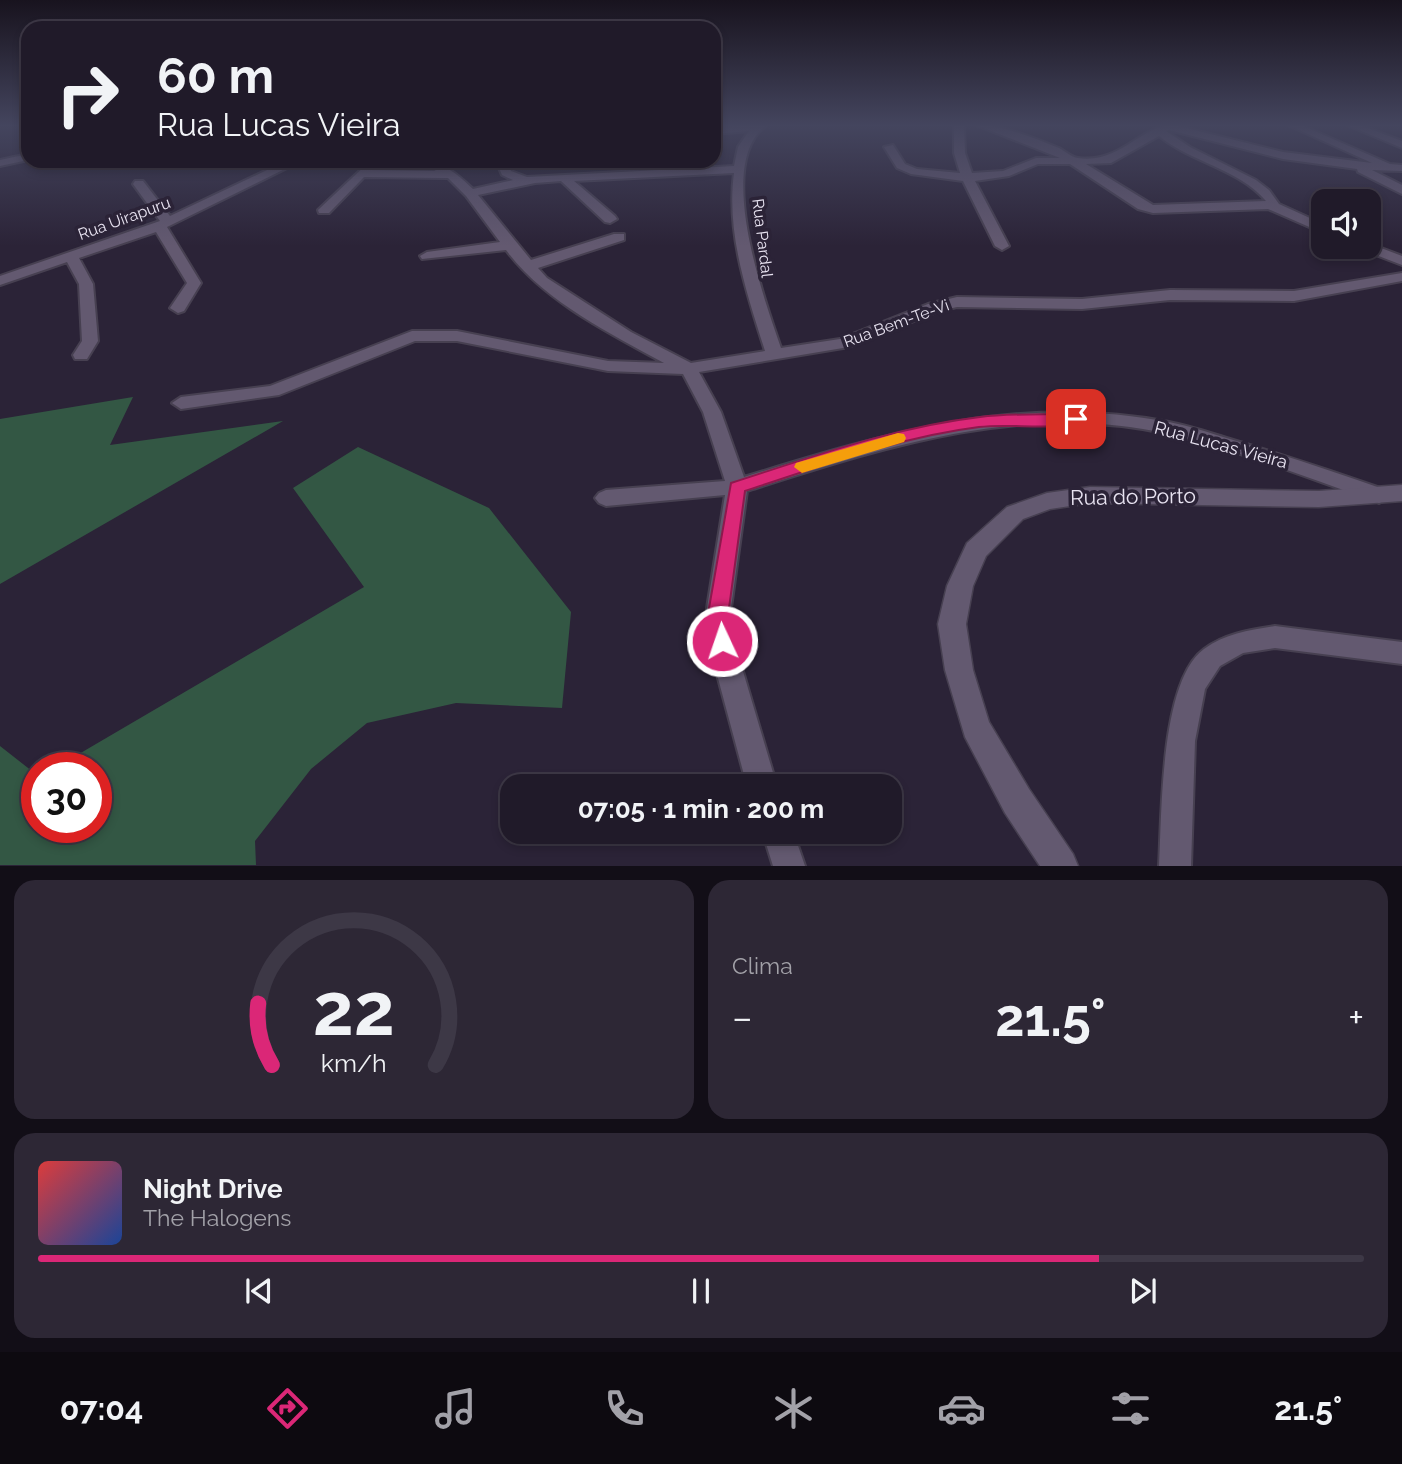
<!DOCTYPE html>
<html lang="pt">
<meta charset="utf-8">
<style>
body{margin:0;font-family:Raleway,sans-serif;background:#2d2735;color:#f1f3f6;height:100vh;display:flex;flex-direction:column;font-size:26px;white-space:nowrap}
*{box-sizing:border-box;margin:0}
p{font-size:23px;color:#a2a1a8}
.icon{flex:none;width:38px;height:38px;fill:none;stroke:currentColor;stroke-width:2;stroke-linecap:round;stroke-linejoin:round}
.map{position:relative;height:866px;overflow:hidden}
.panel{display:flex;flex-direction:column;gap:14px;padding:14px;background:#120e17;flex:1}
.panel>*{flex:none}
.hud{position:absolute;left:21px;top:21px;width:700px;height:147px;border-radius:21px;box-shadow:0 4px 10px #0003,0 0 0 2px #3d3846;background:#201a29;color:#f1f3f6;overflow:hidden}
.fabs{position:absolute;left:1311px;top:189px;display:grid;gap:14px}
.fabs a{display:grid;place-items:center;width:70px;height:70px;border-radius:14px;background:#201a29;box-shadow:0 4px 10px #0003,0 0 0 2px #3d3846;font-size:35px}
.speed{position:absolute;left:21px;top:752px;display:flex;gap:14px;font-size:35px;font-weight:700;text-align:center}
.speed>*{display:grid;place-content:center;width:91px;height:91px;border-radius:50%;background:#201a29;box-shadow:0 4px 10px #0003,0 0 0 2px #3d3846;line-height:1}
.speed .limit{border:10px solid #d22;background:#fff;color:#111}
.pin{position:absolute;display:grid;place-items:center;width:60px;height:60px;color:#fff;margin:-30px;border-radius:14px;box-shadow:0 4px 10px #0006}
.me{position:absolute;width:77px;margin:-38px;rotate:357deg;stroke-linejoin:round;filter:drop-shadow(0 0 5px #0008)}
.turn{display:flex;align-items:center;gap:24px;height:147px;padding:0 21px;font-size:32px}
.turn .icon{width:91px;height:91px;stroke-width:2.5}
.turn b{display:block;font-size:49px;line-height:60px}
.big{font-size:52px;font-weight:700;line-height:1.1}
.panel .widget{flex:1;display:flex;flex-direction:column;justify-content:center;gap:10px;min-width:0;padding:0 24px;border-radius:21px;background:#2d2735}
.panel .dial{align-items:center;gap:0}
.dial svg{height:182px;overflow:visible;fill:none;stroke:#3d3846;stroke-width:7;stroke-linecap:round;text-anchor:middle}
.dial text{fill:#f1f3f6;stroke:none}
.song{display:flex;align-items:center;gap:21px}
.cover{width:84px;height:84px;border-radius:10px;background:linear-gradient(135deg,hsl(0 70% 55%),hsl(220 70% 35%))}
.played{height:7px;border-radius:4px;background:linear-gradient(90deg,#db2777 80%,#3d3846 80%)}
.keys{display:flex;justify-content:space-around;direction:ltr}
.heat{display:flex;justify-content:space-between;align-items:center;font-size:38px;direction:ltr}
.panel .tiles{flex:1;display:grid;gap:14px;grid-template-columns:1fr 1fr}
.widget:last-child{grid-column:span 2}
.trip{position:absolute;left:500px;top:774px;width:402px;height:70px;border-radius:21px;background:#201a29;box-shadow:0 4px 10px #0003,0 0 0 2px #3d3846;font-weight:700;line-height:70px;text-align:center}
.tabs{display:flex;height:112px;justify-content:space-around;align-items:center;background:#0d0a10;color:#a2a1a8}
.tabs .icon{width:49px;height:49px}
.tabs .current{color:#db2777}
.tabs b{font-size:32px;color:#f1f3f6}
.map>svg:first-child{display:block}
.green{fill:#335744}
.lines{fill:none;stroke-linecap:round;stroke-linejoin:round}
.minor-casing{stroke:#474051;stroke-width:4}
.tertiary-casing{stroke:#474051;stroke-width:3}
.minor{fill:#635970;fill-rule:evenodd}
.tertiary{fill:#635970;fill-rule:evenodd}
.route{fill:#db2777;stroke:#8e194d;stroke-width:2}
.slow{fill:#f59e0b}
.labels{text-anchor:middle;stroke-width:7;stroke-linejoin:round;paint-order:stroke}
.far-street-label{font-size:16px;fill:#e8e3f1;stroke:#2b2337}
.street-label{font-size:18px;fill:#e8e3f1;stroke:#2b2337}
.near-street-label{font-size:21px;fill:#e8e3f1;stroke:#2b2337}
</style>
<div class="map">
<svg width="1402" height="866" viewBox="0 0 1402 866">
<rect width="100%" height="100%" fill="#2b2337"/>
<path class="green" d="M 133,397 L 110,445 L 283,421 L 0,584 L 0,419 Z
M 358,447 L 489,508 L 571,612 L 562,708 L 456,703 L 367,723 L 311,769 L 255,841 L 256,865 L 0,865 L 0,746 L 37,775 L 37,828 L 96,828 L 96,768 L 55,768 L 364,587 L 293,488 Z"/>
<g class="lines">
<defs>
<path id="minor" d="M 749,125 L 767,125 C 714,161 764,299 781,348 L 840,339 L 928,304 L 957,297 L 1082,299 L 1170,290 L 1294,291 L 1402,273 L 1402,281 L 1294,301 L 1170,300 L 1082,309 L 957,307 L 939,311 L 849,347 L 699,372 L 721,412 L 744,477 C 887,433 1018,393 1169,422 C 1190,426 1210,433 1230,439 C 1283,455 1335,472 1386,490 L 1390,495 L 1386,500 L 1379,503 L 1372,500 C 1305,477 1238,450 1169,434 C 1022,401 885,447 747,491 L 731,608 L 734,641 L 777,786 L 747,786 L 708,641 L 707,608 L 725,495 L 606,506 L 599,503 L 595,498 L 599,493 L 606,490 L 725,481 L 703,412 L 683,374 L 608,371 L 457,341 L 415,341 L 279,395 L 181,409 L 172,403 L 181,397 L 270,386 L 412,331 L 457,331 L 608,361 L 664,363 C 609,333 544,301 506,250 L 422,259 L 420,256 L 427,252 L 500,242 L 466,196 L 448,178 L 364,177 L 329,213 L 319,213 L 318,210 L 367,164 L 373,167 L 371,170 L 436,171 L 420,161 C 443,161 457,174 473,189 L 513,180 L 502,175 L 496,161 L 508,161 L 511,171 L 527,177 L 734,166 L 738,147 L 749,131 L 714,134 L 714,128 ZM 734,173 C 726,233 747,294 765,351 L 691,363 L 631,332 L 547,278 L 538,268 L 624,240 L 624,234 L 614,234 L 531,260 L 478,195 L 535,183 L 561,181 L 605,222 L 610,223 L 617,219 L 615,216 L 574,181 Z
M 954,125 L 964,125 L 965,153 L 972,173 L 1003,171 L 1036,158 L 1060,158 L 976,125 C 1003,125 1034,138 1059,148 C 1065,151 1071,157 1078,158 C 1121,164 1140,125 1174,125 L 1283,152 L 1372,163 L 1288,125 L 1301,125 L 1390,164 L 1402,165 L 1402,171 L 1372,170 L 1402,185 L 1402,194 L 1358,172 L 1357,169 L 1283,159 L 1169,130 L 1166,131 L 1190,147 L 1256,180 L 1269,190 L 1279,204 L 1323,224 L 1323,233 L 1268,209 L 1153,213 L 1138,209 L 1070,164 L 1038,164 L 1009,176 L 975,181 L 1009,246 L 1002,250 L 995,246 L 963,181 L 911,174 L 897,168 L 884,147 L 893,145 L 905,164 L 917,169 L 960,173 L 954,153 ZM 1159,136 C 1191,162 1239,169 1266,201 L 1153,205 L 1086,164 L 1111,163 Z
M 1347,125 L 1360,125 L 1402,141 L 1402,148 Z
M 28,154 L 28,160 L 0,166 L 0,160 Z
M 286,161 L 301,161 L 167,227 L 201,283 L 184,311 L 178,313 L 170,308 L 187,283 L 156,232 L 79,258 L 93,284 L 98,341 L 87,359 L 75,359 L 73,355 L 82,341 L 79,284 L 67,262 L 0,285 L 0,276 L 160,221 L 133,184 L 135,181 L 143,181 L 170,216 Z
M 1368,243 L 1402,256 L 1402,265 L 1363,250 L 1361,247 L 1368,247 Z
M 1275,626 L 1402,642 L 1402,664 L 1275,648 L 1243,653 L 1220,666 L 1205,689 L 1195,741 L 1191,866 L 1159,866 C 1162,814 1160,681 1204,649 C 1226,633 1250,630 1275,626 Z
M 762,831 L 793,831 L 805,866 L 773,866 Z"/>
<path id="tertiary" d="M 1402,485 L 1402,501 L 1319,507 L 1090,503 L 1050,509 L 1023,519 L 986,556 L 973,586 L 966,624 L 973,670 L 989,722 L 1029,789 L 1073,854 L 1078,866 L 1040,866 L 1005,813 L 965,737 L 945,670 L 938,624 L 947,586 L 967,543 L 1007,507 L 1047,493 L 1090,487 L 1319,491 Z"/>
</defs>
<use href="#minor" class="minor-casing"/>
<use href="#tertiary" class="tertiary-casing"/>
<use href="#minor" class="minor"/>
<use href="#tertiary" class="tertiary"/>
</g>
<linearGradient id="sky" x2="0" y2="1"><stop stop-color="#18131e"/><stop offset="0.51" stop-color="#44455e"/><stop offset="1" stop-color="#44455e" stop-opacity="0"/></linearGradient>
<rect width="1402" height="246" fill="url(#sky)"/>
<path class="route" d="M 1076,414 L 1082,415 L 1084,419 L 1082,422 C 1049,431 1012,423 979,427 C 899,437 822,466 745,491 L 729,608 L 732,641 L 729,647 L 722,650 L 714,647 L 711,641 L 709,608 L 731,483 C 812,457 894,427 980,417 C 1011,413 1044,415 1076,414 Z"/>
<path class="slow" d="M 898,433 L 904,434 L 906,438 L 904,442 L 802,473 L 794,467 L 796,463 Z"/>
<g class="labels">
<g class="far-street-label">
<text transform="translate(124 218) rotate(-20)" y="6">Rua Uirapuru</text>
<text transform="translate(763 238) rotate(83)" y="6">Rua Pardal</text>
<text transform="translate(896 323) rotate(-20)" y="6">Rua Bem-Te-Vi</text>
</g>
<g class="street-label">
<text transform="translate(1221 445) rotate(15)" y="6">Rua Lucas Vieira</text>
</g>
<g class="near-street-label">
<text transform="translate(1133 497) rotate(-1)" y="7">Rua do Porto</text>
</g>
</g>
</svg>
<div class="fabs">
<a><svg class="icon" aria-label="sound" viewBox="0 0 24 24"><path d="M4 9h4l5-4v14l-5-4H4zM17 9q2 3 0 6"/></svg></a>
</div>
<div class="speed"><div class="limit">30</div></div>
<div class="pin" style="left:1076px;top:419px;background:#d93025"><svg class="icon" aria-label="arrive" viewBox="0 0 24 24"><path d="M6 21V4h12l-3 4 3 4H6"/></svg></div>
<svg class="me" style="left:722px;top:641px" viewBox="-20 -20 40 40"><circle r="17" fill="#db2777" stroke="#fff" stroke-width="3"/><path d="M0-11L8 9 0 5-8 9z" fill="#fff"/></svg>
<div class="trip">07:05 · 1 min · 200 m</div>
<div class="hud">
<div class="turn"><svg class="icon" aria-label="right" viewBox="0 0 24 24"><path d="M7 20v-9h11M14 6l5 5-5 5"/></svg><div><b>60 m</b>Rua Lucas Vieira</div></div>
</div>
</div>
<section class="panel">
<div class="tiles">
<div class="widget dial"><svg viewBox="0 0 100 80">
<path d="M14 69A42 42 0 1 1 86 69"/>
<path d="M14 69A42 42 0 0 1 8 42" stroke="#db2777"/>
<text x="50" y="56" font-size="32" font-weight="700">22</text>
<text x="50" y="72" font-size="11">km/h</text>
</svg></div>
<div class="widget"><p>Clima</p>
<div class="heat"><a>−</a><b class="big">21.5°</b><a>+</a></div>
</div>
<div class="widget">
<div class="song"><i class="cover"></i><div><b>Night Drive</b><p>The Halogens</p></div></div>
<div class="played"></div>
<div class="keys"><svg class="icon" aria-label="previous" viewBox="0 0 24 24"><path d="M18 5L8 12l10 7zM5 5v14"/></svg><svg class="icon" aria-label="pause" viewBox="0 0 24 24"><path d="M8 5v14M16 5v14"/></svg><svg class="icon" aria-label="next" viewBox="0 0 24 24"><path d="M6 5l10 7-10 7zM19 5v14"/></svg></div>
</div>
</div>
</section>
<nav class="tabs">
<b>07:04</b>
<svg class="icon current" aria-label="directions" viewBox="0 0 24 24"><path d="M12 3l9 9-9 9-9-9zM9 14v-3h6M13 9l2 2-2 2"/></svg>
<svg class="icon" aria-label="music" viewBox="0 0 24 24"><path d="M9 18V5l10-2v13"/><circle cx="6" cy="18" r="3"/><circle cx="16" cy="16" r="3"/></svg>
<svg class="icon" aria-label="phone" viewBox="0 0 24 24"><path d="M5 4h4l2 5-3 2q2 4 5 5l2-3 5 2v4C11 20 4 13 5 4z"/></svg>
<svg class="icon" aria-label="climate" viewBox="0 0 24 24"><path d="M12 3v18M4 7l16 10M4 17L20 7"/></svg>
<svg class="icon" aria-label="car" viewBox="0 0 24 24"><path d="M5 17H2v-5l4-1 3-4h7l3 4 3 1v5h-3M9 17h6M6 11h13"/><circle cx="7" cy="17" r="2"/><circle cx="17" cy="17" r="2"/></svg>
<svg class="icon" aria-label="filters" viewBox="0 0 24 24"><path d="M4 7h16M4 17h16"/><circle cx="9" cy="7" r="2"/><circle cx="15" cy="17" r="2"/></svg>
<b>21.5°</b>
</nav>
